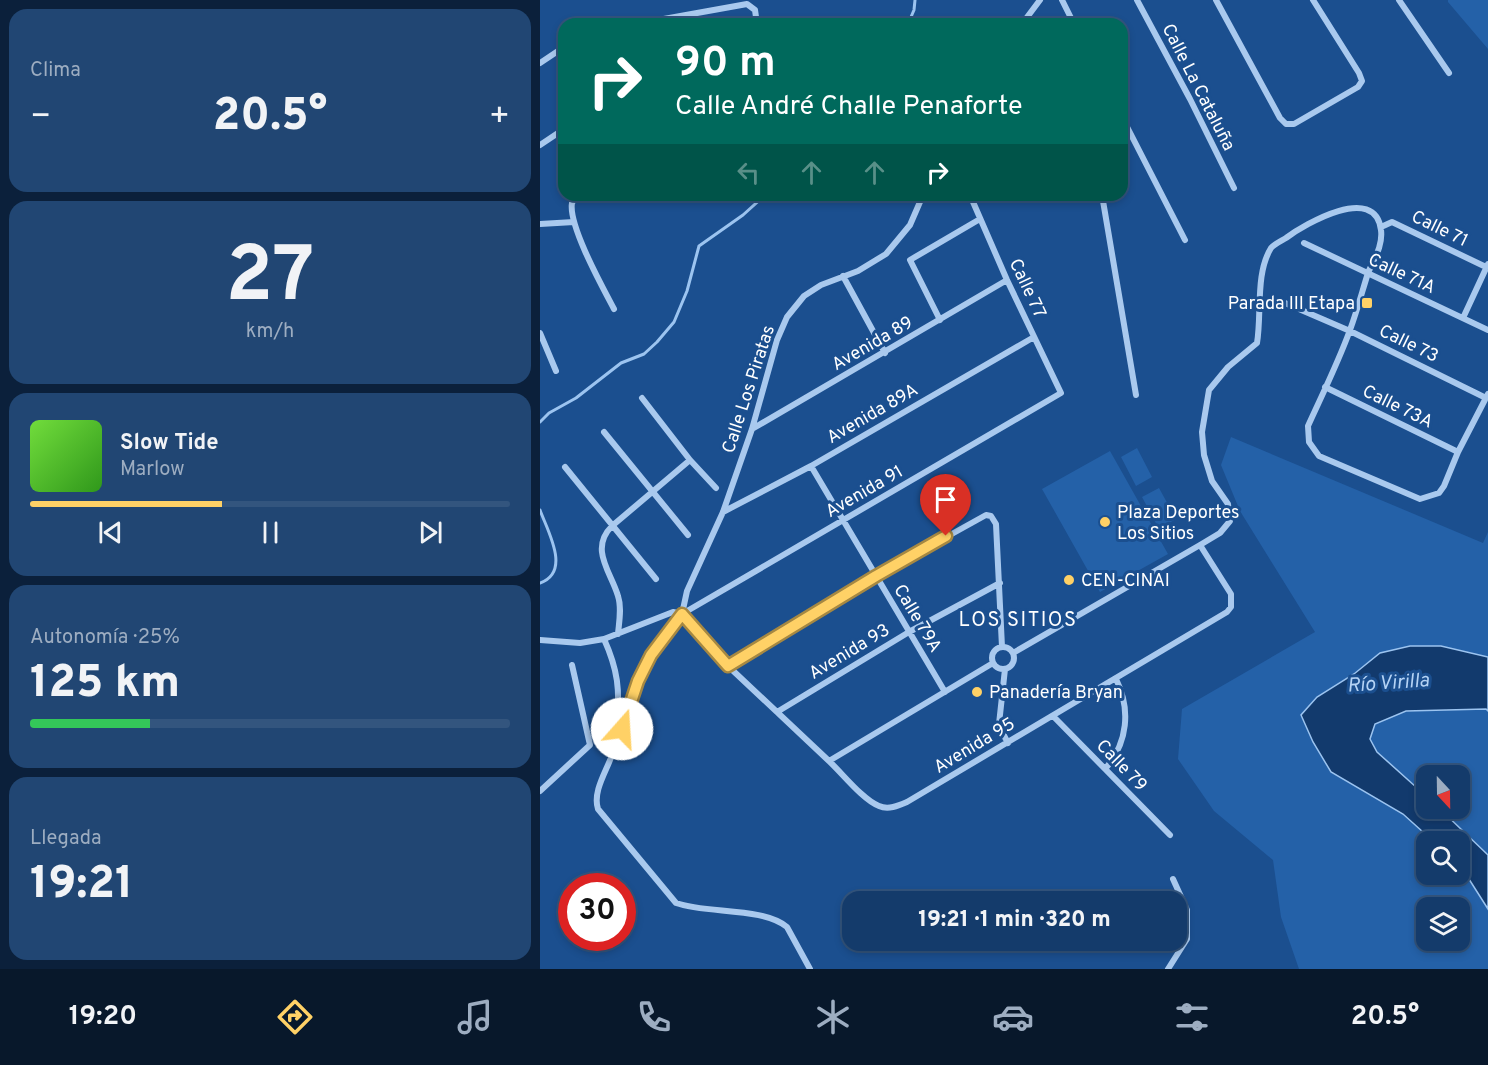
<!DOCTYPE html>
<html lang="es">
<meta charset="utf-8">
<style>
body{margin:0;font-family:Overpass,sans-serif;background:#214673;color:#f1f3f6;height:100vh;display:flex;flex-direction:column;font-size:22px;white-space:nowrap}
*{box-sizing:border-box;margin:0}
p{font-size:20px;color:#9dadc1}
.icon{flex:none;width:33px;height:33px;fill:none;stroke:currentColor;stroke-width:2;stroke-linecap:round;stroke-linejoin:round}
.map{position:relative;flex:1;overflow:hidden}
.sheet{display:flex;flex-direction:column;gap:9px;padding:9px;background:#0b203b;width:540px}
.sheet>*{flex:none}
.hud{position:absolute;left:18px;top:18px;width:570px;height:183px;border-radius:18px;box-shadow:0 3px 9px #0003,0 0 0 2px #33557e;background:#00695c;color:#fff;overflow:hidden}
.needle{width:39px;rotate:158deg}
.tools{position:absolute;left:876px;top:765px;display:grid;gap:12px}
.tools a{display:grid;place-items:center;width:54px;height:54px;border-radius:12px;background:#143b6b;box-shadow:0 3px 9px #0003,0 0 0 2px #33557e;font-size:30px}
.speed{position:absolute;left:18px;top:873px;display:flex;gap:12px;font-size:30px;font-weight:700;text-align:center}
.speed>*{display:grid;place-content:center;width:78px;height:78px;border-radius:50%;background:#143b6b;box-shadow:0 3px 9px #0003,0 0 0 2px #33557e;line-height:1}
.speed .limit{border:9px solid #d22;background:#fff;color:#111}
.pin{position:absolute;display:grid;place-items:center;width:51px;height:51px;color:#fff;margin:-62px -26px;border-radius:50% 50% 50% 0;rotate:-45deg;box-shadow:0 0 6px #0007}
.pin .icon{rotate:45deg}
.me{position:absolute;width:66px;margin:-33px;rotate:19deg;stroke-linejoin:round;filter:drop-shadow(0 0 4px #0008)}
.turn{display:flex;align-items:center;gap:21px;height:126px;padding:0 18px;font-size:27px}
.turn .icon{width:78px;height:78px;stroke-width:2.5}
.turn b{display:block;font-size:42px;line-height:51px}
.lanes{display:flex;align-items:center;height:57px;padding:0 18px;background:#0003;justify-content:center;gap:30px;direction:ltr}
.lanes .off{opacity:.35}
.big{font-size:45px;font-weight:800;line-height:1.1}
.sheet .card{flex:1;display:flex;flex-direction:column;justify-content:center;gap:9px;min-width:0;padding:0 21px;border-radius:18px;background:#214673}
.sheet .dial{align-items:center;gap:0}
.dial b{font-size:78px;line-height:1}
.song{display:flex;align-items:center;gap:18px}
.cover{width:72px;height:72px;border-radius:9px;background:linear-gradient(135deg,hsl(100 70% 55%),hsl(110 70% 35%))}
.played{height:6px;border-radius:3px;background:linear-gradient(90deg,#ffd166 40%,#33557e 40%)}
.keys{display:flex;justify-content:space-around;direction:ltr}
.heat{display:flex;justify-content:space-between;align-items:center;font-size:33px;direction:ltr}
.charge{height:9px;border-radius:4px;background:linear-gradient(90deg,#34c759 25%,#33557e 0)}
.trip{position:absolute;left:302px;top:891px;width:345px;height:60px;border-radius:18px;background:#143b6b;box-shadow:0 3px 9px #0003,0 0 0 2px #33557e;font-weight:800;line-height:60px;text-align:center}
.tabs{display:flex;height:96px;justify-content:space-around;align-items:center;background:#08182b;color:#9dadc1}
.tabs .icon{width:42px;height:42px}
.tabs .on{color:#ffd166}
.tabs b{font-size:27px;color:#f1f3f6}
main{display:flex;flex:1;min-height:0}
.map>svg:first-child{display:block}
.green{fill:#2461a8;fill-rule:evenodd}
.water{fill:#123a6d;stroke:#9cc4f0;stroke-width:1.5}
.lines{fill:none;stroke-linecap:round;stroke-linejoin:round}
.stream{stroke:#9cc4f0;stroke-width:3}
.minor{stroke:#a9c9ee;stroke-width:6}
.route-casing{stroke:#a68842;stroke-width:15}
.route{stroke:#ffd166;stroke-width:10}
.poi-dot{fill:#ffd166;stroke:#1b4f8f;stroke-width:2}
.labels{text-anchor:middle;stroke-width:6;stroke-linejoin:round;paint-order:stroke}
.street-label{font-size:18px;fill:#fff;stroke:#1b4f8f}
.poi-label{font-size:18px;fill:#fff;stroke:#1b4f8f;text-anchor:start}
.neighbourhood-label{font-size:20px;letter-spacing:1.5px;fill:#fff;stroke:#1b4f8f}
.water-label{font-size:20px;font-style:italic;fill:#b5d3f5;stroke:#1b4f8f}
</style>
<main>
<section class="sheet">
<div class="card"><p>Clima</p>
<div class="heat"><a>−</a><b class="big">20.5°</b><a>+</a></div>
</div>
<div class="card dial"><b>27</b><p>km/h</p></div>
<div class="card">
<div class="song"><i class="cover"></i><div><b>Slow Tide</b><p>Marlow</p></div></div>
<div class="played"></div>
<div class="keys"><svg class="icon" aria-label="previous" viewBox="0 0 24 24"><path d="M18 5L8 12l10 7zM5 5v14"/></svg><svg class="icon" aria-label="pause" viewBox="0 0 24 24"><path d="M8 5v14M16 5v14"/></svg><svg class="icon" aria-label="next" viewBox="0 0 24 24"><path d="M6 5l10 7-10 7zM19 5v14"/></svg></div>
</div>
<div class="card"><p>Autonomía · 25%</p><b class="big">125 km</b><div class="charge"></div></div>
<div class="card"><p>Llegada</p><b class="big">19:21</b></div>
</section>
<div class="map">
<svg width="948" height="969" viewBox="0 0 948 969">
<rect width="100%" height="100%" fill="#1b4f8f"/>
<path class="green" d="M 908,0 L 948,0 L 948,49 L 908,2 Z
M 691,437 L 943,543 L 948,532 L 948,657 L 901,646 L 840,653 L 814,674 L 791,772 L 863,814 L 893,841 L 886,842 L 886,874 L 920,874 L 920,865 L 948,909 L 948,969 L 759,969 L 741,917 L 733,860 L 674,811 L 638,759 L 642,709 L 775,632 L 700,511 L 681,465 ZM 886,908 L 920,908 L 920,940 L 886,940 Z
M 597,448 L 612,477 L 596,486 L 581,457 Z
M 570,451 L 628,554 L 560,592 L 502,489 Z
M 619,488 L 636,519 L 619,529 L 602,497 Z
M 946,709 L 948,711 L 948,855 L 900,809 L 920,808 L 920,776 L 886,776 L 886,796 L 837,752 L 830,739 L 835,724 L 866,711 Z"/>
<path class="water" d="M 870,646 L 901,646 L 948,657 L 948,711 L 946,709 L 866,711 L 835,724 L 830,739 L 837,752 L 886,796 L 886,808 L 900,809 L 948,855 L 948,909 L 920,865 L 920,842 L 893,841 L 863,814 L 791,772 L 773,742 L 761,715 L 777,697 L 814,674 L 840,653 Z"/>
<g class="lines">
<path class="stream" d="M 368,24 L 374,10 L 375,0
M 0,422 L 9,413 L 36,398 L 81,363 L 104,354 L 117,342 L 134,322 L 147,291 L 159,246 L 203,215 L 225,195
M 0,510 C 7,530 32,572 0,583"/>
<path class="minor" d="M 522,0 L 534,24
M 597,0 L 650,99 L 694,188
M 676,0 L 740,118 L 746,124 L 754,124 L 818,87 L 822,81 L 819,73 L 773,0
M 859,0 L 909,73
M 96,24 L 207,4 L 215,10 L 217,24
M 482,24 L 500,0
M 0,63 L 24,47
M 582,117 L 645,240
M 0,145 L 24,129
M 37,195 C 36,197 33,201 32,203 C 28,225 63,288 74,309
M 562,195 L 596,395
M 0,224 L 34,222
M 841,227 L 852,222 L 946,267
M 764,243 L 948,330
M 303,276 L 345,353
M 745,303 L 810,331 L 946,398
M 923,318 L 948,264
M 400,320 L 370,260 L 440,219
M 0,333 L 16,371
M 785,387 L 918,452
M 102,398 L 150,460 L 176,488
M 212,429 L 467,280
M 64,432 L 148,535
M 271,466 L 405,692
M 25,467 L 116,579
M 183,512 L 271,466 L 494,337
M 142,614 L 147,591 L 183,512 L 212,429 L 237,340 L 247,317 L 264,296 L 281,285 L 318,271 L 346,254 L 370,225 L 383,195
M 78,634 C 79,622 82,608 78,596 C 71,572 49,549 72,526 L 150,460
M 64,639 C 78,670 80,690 77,724 C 76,733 76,743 73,752 C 68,769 52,791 58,809 L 136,903 C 167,914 223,907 247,927 L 270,969
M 0,640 L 40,643 L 64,639 L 133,612 L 142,614 L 188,666 L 289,761 L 453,663
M452 658a11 11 0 1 1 22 0a11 11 0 1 1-22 0Z
M 473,653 L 660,545 L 680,533 L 690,521 L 688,504 L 672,481 L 664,455 L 662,432 L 669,390 L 688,367 L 717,343 C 722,314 715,274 731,248 C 734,244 741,241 746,238 C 765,224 835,183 841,230 C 843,246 834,259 828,273 C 822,292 817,311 810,330 C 798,363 782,395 768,426 L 769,442 L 779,456 L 880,499 L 899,493 L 904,486 L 918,452 L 948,394
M 188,666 L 336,576 L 446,515 L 451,516 L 456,524 L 462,647
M 465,669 L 459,724 L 461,730 L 468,743
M 237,712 L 369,632 L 460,583
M 513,716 L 630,835
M 74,750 L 97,681 L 111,655 L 142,614 L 521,393 L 467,280 L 430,195
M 289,761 C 302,773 323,800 339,806 C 348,810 358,806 367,802 L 687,612 L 691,607 L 691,594 L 660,545
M 565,769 C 588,743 591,709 576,679
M 0,791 L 50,745 L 32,665
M 628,969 L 647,939 L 647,910 L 633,879"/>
</g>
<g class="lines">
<defs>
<path id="route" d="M 82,729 L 98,681 L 111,655 L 142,614 L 188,666 L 336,576 L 406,536"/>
</defs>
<use href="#route" class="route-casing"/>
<use href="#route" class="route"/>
</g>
<g class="poi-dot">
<rect x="821" y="297" width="12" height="12" rx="3"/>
<circle cx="565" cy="522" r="6"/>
<circle cx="529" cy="580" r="6"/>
<circle cx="437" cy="692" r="6"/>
</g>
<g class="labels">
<g class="street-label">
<text transform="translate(659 87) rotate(63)" y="6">Calle La Cataluña</text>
<text transform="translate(900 228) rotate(26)" y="6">Calle 71</text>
<text transform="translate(862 273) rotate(25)" y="6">Calle 71A</text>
<text transform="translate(488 288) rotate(65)" y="6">Calle 77</text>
<text transform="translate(332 343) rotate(-30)" y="6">Avenida 89</text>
<text transform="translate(869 343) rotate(26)" y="6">Calle 73</text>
<text transform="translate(208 389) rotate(-72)" y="6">Calle Los Piratas</text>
<text transform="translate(858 406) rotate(26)" y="6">Calle 73A</text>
<text transform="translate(332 413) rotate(-30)" y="6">Avenida 89A</text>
<text transform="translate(324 491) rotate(-30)" y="6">Avenida 91</text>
<text transform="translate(378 618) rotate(59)" y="6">Calle 79A</text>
<text transform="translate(309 651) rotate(-31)" y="6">Avenida 93</text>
<text transform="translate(434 745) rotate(-31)" y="6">Avenida 95</text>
<text transform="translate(582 765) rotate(46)" y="6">Calle 79</text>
</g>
<g class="poi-label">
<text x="815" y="309" text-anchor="end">Parada III Etapa</text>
<text x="577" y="518">Plaza Deportes<tspan x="577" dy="21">Los Sitios</tspan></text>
<text x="541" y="586">CEN-CINAI</text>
<text x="449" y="698">Panadería Bryan</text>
</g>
<g class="neighbourhood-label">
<text x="478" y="626">LOS SITIOS</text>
</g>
<g class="water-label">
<text transform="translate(848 682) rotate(-4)" y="7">Río Virilla</text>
</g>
</g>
</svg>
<div class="tools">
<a><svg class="needle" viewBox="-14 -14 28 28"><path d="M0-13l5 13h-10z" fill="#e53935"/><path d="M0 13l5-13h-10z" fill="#9dadc1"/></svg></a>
<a><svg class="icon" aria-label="search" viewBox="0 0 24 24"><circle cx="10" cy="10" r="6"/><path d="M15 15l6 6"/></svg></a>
<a><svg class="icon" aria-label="layers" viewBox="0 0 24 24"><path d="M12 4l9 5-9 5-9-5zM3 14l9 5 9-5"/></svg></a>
</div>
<div class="speed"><div class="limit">30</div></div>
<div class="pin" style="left:406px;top:536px;background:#d93025"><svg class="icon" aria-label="arrive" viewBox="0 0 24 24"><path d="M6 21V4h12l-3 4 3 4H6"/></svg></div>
<svg class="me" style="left:82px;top:729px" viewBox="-20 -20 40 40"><circle r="19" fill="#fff"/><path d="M0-13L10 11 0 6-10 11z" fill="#ffd166"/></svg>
<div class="trip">19:21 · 1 min · 320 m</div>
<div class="hud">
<div class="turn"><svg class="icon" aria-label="right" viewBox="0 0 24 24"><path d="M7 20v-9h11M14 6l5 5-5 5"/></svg><div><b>90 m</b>Calle André Challe Penaforte</div></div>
<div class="lanes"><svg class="icon off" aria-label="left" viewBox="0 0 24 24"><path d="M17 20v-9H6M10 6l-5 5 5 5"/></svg><svg class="icon off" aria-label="ahead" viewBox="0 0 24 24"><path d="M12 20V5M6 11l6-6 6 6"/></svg><svg class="icon off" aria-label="ahead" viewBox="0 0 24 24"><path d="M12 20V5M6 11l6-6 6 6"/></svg><svg class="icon" aria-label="right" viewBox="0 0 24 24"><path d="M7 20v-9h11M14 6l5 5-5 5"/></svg></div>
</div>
</div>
</main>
<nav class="tabs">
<b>19:20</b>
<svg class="icon on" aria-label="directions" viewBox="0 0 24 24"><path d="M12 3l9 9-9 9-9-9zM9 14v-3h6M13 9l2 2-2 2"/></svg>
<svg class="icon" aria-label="music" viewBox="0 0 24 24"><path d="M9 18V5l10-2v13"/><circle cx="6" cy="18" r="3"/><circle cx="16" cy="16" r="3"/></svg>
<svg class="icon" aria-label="phone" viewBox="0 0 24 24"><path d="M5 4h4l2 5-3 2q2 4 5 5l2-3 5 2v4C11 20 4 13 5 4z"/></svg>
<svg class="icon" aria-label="climate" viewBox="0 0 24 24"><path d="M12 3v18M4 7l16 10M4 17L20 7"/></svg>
<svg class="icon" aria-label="car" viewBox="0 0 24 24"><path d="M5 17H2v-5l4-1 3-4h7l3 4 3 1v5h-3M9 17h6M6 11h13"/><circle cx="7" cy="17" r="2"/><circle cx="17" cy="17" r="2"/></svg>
<svg class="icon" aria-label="filters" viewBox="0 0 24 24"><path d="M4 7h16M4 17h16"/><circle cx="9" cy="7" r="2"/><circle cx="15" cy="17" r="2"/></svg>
<b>20.5°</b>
</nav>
